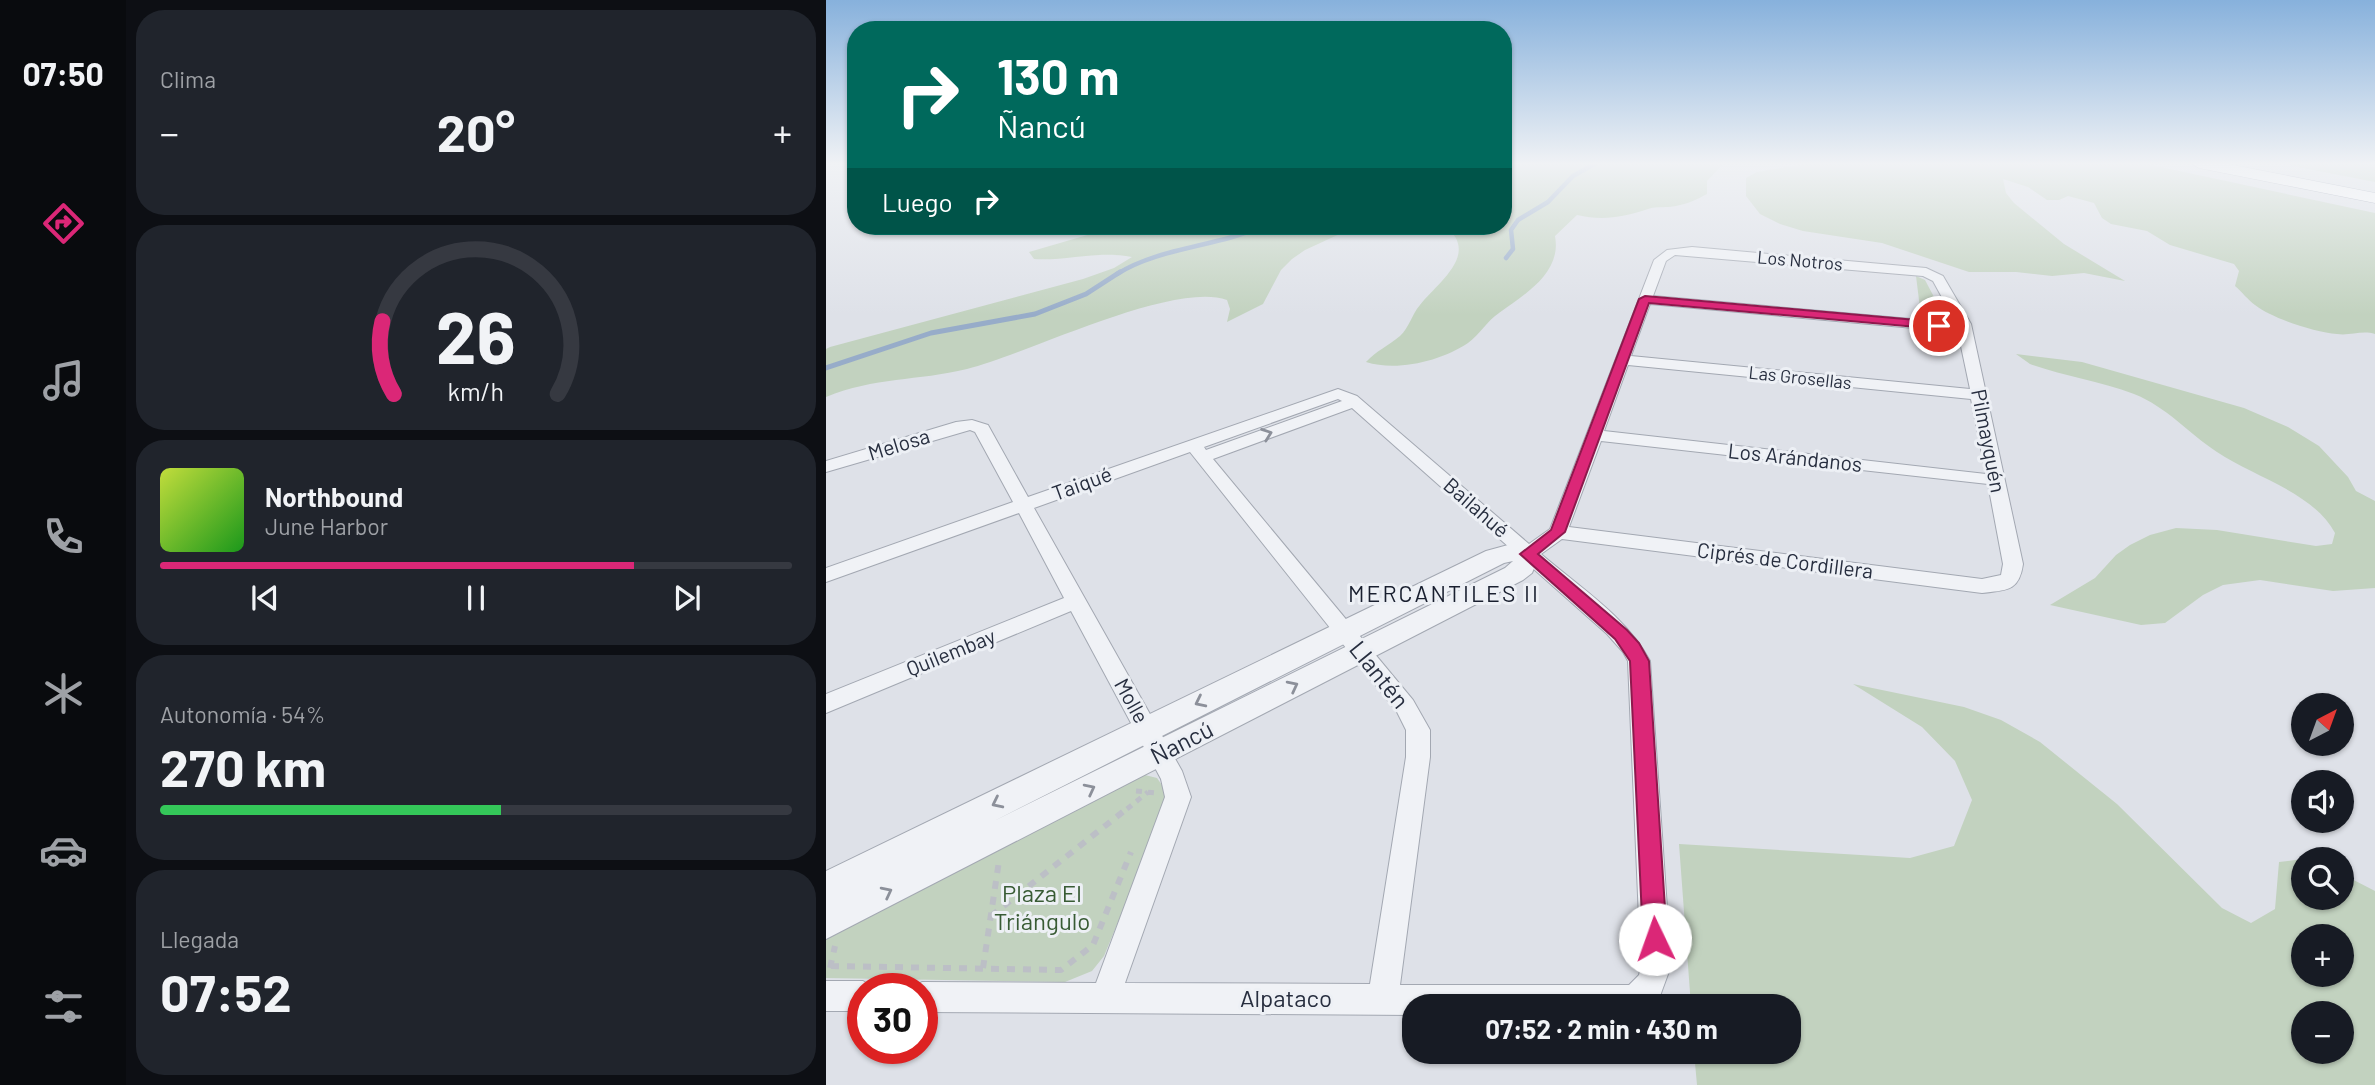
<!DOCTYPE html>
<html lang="es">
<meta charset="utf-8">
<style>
body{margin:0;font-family:Barlow,sans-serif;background:#20242c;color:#f1f3f6;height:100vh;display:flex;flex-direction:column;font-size:26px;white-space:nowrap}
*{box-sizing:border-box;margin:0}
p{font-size:23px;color:#9ea1a6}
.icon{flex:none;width:38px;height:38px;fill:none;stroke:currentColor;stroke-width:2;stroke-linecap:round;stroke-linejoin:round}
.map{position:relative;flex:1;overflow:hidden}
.drawer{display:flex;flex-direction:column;gap:10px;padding:10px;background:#0d0f14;width:700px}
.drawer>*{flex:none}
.guide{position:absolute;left:21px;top:21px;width:665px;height:214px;border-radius:28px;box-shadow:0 2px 5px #0004;background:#00695c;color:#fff;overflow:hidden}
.needle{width:46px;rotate:41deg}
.buttons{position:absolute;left:1465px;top:693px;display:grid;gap:14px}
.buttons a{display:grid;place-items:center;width:63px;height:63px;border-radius:50%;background:#171b24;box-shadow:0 2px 5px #0004;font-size:35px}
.speed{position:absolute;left:21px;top:973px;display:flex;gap:14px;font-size:35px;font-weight:700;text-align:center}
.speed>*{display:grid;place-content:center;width:91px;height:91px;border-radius:50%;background:#171b24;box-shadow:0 2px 5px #0004;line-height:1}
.speed .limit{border:10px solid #d22;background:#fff;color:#111}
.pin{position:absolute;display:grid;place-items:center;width:60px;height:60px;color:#fff;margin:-30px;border:4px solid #fff;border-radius:50%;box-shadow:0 2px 7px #0007}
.me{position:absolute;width:77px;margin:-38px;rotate:357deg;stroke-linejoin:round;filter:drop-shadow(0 0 5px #0008)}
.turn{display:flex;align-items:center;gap:24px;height:147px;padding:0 35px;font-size:32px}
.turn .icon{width:91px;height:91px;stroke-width:2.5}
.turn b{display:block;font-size:49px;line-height:60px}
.then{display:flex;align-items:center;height:66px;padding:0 35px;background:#0003;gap:14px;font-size:26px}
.big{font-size:52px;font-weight:700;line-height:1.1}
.drawer .card{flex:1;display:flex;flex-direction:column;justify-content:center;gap:10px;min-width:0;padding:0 24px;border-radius:28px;background:#20242c}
.drawer .dial{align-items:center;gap:0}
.dial svg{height:182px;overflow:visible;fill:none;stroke:#363941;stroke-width:7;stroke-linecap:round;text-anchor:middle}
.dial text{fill:#f1f3f6;stroke:none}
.song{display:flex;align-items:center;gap:21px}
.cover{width:84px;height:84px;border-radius:10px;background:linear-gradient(135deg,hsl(70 70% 55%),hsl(120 70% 35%))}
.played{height:7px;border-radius:4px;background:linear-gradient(90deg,#db2777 75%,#363941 75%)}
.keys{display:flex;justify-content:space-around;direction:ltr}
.heat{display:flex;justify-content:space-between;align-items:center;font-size:38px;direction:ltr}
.charge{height:10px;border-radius:5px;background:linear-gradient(90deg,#34c759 54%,#363941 0)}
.trip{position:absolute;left:576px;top:994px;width:399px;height:70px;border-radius:28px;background:#171b24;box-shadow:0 2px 5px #0004;font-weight:700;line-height:70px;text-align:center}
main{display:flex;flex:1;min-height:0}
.tabs{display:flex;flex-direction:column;width:126px;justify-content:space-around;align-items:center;background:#090b0e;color:#9ea1a6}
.tabs .icon{width:49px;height:49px}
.tabs .current{color:#db2777}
.tabs b{font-size:32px;color:#f1f3f6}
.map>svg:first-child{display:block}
.green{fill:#c2d2bf;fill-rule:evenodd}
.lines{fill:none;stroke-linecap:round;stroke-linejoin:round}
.stream-far1{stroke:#97acc9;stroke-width:4.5}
.stream{stroke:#97acc9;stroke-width:5}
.minor-casing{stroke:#a3a8b2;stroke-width:2}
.tertiary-casing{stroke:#a3a8b2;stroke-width:2}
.trunk-casing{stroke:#858d9f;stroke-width:1}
.path-far1{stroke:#bcbfc6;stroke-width:5;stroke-dasharray:6 6;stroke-linecap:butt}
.path{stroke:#bcbfc6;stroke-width:6;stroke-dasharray:8 8;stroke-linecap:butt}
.minor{fill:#f0f2f6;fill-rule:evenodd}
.tertiary{fill:#f0f2f6;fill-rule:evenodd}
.trunk{fill:#fff;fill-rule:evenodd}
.oneway{stroke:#8c909a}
.route{fill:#db2777;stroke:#8e194d;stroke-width:2}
.labels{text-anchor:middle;stroke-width:6;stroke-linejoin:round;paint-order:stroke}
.far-street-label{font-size:18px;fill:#272e3f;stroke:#edf0f5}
.street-label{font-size:21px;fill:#272e3f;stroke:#edf0f5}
.neighbourhood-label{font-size:23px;letter-spacing:2px;fill:#191f2f;stroke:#edf0f5}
.near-street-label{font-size:24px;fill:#272e3f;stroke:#edf0f5}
.near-park-label{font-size:24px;fill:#385b34;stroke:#edf0f5}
</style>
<main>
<nav class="tabs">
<b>07:50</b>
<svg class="icon current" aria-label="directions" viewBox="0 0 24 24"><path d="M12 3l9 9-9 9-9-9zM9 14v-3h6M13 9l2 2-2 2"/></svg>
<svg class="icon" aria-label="music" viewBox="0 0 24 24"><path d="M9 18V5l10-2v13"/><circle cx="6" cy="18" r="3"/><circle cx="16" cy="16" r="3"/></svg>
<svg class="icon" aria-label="phone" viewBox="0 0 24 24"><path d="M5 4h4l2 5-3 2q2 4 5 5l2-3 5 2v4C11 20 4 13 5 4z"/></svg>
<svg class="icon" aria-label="climate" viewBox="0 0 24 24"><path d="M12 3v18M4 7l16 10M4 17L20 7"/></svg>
<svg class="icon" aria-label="car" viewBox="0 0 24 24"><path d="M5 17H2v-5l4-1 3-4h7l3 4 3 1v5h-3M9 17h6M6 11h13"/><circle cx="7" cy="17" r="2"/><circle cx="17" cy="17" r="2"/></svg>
<svg class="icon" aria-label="filters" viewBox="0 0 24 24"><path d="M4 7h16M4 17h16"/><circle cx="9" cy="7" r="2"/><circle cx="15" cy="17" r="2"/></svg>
</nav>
<section class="drawer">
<div class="card"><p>Clima</p>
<div class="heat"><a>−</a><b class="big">20°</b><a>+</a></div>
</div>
<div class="card dial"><svg viewBox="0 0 100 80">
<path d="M14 69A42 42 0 1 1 86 69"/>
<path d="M14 69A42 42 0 0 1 9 37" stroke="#db2777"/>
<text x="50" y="56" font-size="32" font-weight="700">26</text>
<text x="50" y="72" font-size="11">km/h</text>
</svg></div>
<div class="card">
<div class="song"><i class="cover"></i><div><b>Northbound</b><p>June Harbor</p></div></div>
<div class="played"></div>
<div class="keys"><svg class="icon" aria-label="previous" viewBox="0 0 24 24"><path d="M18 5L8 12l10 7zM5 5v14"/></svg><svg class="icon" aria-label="pause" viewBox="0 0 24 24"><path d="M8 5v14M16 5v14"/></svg><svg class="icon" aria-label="next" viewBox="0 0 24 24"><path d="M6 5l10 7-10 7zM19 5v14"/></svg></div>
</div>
<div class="card"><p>Autonomía · 54%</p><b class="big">270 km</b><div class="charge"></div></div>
<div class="card"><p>Llegada</p><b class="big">07:52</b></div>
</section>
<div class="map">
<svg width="1549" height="1085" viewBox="0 0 1549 1085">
<rect width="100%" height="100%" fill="#dee1e8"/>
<path class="green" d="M 677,163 L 898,163 L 881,181 L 881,194 C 872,199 861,204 850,206 C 841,208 831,206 822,209 C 797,217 777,221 751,215 L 729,236 C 736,273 699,294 673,313 C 661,321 654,334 642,343 C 615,361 571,372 540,362 C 550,351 562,346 574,336 C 583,328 586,314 594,305 C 611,283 655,254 619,226 L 677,226 Z
M 985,163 L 1316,163 L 1549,213 L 1549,334 C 1536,330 1524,336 1511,334 C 1489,332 1447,319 1429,305 C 1422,300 1416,292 1409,286 L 1413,271 L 1408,264 L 1344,245 L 1321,231 L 1285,224 L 1276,218 L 1268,203 L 1242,196 L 1233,200 L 1221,200 L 1202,187 L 1177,179 L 1180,193 L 1188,203 L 1238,244 L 1299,281 L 1258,273 L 1226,276 L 1190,272 L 1143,272 L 1056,243 L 977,231 L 954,224 L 934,214 L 920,196 L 920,178 L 931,172 Z
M 1451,163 L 1549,163 L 1549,182 Z
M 377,226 L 531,226 L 479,250 L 466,259 L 455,270 L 437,304 L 401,322 L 404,309 L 401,300 C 346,281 202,354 141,369 C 92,381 48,377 0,397 L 0,349 L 4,347 L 257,279 L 288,268 L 306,257 C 273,250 241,261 208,259 L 203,252 L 282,229 Z
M 1090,276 L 1099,280 L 1117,314 L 1109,318 L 1095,316 Z
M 1190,354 L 1256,362 L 1418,408 L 1462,427 L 1493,446 L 1522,477 L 1530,491 L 1549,501 L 1549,588 L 1507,591 L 1434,580 L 1397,585 L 1377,595 L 1339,623 L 1315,625 L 1224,605 L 1269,578 L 1290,555 L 1304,545 L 1324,535 L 1350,528 L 1391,530 L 1490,546 L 1506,544 L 1509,533 C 1487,492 1428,477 1391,452 C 1362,433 1341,407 1308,394 C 1274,381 1238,376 1204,364 Z
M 1027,684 L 1138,707 L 1175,720 L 1214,742 L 1291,804 L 1396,908 L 1425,923 L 1449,909 L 1453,862 L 1477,859 L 1477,898 L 1516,898 L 1516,874 L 1549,891 L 1549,1085 L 871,1085 L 868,1052 L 962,1052 L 962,1006 L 865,1006 L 853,844 L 1084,858 L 1128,846 L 1146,800 L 1129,761 L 1096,727 ZM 1477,936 L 1516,936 L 1516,975 L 1477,975 ZM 1516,1013 L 1516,1052 L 1477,1052 L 1477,1013 Z
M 319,775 L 331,778 L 338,788 L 340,806 L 278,956 L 266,971 L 239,982 L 0,978 L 0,936 Z"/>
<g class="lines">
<path class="stream-far1" d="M 1545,163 L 1549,163
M 680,258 L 687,249 L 685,230 L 692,220 L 722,202 L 747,176 L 770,163
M 291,274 C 334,247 391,247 437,226"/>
<path class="stream" d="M 0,368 L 105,333 L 209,314 L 260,294 L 294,272"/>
<defs>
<path id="minor" d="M 866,247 L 1100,268 L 1117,276 L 1145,324 L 1197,564 C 1193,592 1180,590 1156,593 L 736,539 L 715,554 C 752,586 801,617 824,661 L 845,966 L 834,996 L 823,1006 L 588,1006 L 588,1015 L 96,1012 L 96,989 L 84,989 L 96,982 L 270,983 L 339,797 L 335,779 L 245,611 L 0,713 L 0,694 L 238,598 L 193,513 L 0,582 L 0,568 L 187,502 L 149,432 L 144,430 L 0,472 L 0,461 L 130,422 L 146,420 L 162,425 L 202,497 L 512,389 L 531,396 L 703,544 L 724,529 L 828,260 L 841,250 ZM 849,255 L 1097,276 L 1107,281 L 1130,323 L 827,296 L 840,261 ZM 824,304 L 1132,332 L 1144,389 L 805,356 ZM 802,365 L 1145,399 L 1160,474 L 778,431 ZM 512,399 L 516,401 L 380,450 L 378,447 ZM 526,408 L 781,634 L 797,652 L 802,661 L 815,966 L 813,975 L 803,985 L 574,985 L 604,757 L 604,730 L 587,700 L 387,459 ZM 775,441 L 1162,484 L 1177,564 L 1175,575 L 1156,579 L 743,527 ZM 364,452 L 571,712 L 580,730 L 580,757 L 544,984 L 299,983 L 365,797 L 356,771 L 208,508 Z
M 0,981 L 37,981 L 49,989 L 37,989 L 37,1011 L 0,1011 Z"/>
<path id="tertiary" d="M 682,545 L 711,548 L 714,554 L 706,573 L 697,580 L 0,939 L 0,871 L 660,551 ZM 687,561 L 679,568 L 168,821 L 678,563 Z"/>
<path id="trunk" d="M 1365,163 L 1397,163 L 1549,193 L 1549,203 L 1373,168 Z"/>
</defs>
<use href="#minor" class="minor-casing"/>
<use href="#tertiary" class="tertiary-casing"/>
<use href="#trunk" class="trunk-casing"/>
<path class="path-far1" d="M 310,791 L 330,793
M 301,809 L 322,792"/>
<path class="path" d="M 165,916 L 303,807
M 5,966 L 235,970 L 267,945 L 305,852
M 4,968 L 9,946
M 157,968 L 173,861"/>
<use href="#minor" class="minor"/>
<use href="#tertiary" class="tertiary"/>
<use href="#trunk" class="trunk"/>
</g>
<defs><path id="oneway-chevron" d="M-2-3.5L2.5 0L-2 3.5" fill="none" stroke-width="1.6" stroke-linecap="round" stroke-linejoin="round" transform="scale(1.75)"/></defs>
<g class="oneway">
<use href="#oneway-chevron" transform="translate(441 434) rotate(-20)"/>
<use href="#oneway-chevron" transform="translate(467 686) rotate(-27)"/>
<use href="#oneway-chevron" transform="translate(374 702) rotate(154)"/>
<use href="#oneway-chevron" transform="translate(264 789) rotate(-27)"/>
<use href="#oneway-chevron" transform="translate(171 803) rotate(154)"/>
<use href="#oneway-chevron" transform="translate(61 892) rotate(-27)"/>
</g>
<linearGradient id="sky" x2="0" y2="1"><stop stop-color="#87b1dc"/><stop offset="0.52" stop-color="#f0f2f5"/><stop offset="1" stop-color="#f0f2f5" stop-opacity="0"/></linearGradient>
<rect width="1549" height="315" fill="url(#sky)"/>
<path class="route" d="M 819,296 L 1113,322 L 1118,326 L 1113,329 L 823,303 L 739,532 L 712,554 L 801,630 L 813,643 L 823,661 L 841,939 L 837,947 L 829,950 L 820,947 L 817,939 L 804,661 L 789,639 L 694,554 L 725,530 L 813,299 Z"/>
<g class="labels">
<g class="far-street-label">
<text transform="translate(974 261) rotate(5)" y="6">Los Notros</text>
<text transform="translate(974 378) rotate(6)" y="6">Las Grosellas</text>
</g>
<g class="street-label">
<text transform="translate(1162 441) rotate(79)" y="7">Pilmayquén</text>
<text transform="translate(73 445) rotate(-17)" y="7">Melosa</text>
<text transform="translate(969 458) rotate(6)" y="7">Los Arándanos</text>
<text transform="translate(256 484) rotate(-20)" y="7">Taiqué</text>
<text transform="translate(650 508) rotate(41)" y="7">Bailahué</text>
<text transform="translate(959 561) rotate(7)" y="7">Ciprés de Cordillera</text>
<text transform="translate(125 653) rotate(-22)" y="7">Quilembay</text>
<text transform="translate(305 701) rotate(61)" y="7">Molle</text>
</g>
<g class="neighbourhood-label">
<text x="618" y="602">MERCANTILES II</text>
</g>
<g class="near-street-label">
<text transform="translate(553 675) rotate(51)" y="8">Llantén</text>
<text transform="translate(356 743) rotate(-27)" y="8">Ñancú</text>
<text x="460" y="1007">Alpataco</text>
</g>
<g class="near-park-label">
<text x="216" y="902">Plaza El<tspan x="216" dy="28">Triángulo</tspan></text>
</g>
</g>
</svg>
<div class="buttons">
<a><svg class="needle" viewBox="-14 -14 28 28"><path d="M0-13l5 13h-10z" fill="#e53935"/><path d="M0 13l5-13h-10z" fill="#9ea1a6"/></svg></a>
<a><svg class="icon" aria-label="sound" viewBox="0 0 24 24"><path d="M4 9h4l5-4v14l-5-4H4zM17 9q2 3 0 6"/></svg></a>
<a><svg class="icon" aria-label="search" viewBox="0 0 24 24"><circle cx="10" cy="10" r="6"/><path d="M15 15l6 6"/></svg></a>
<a>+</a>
<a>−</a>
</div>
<div class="speed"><div class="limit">30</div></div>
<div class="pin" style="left:1113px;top:326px;background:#d93025"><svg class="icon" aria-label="arrive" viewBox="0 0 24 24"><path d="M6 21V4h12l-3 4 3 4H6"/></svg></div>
<svg class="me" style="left:829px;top:939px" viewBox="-20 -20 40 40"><circle r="19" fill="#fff"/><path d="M0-13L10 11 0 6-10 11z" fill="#db2777"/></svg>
<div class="trip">07:52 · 2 min · 430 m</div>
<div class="guide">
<div class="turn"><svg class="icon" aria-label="right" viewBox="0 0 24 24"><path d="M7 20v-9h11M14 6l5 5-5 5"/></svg><div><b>130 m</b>Ñancú</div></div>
<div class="then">Luego<svg class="icon" aria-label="right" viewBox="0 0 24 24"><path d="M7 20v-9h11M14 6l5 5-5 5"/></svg></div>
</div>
</div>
</main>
